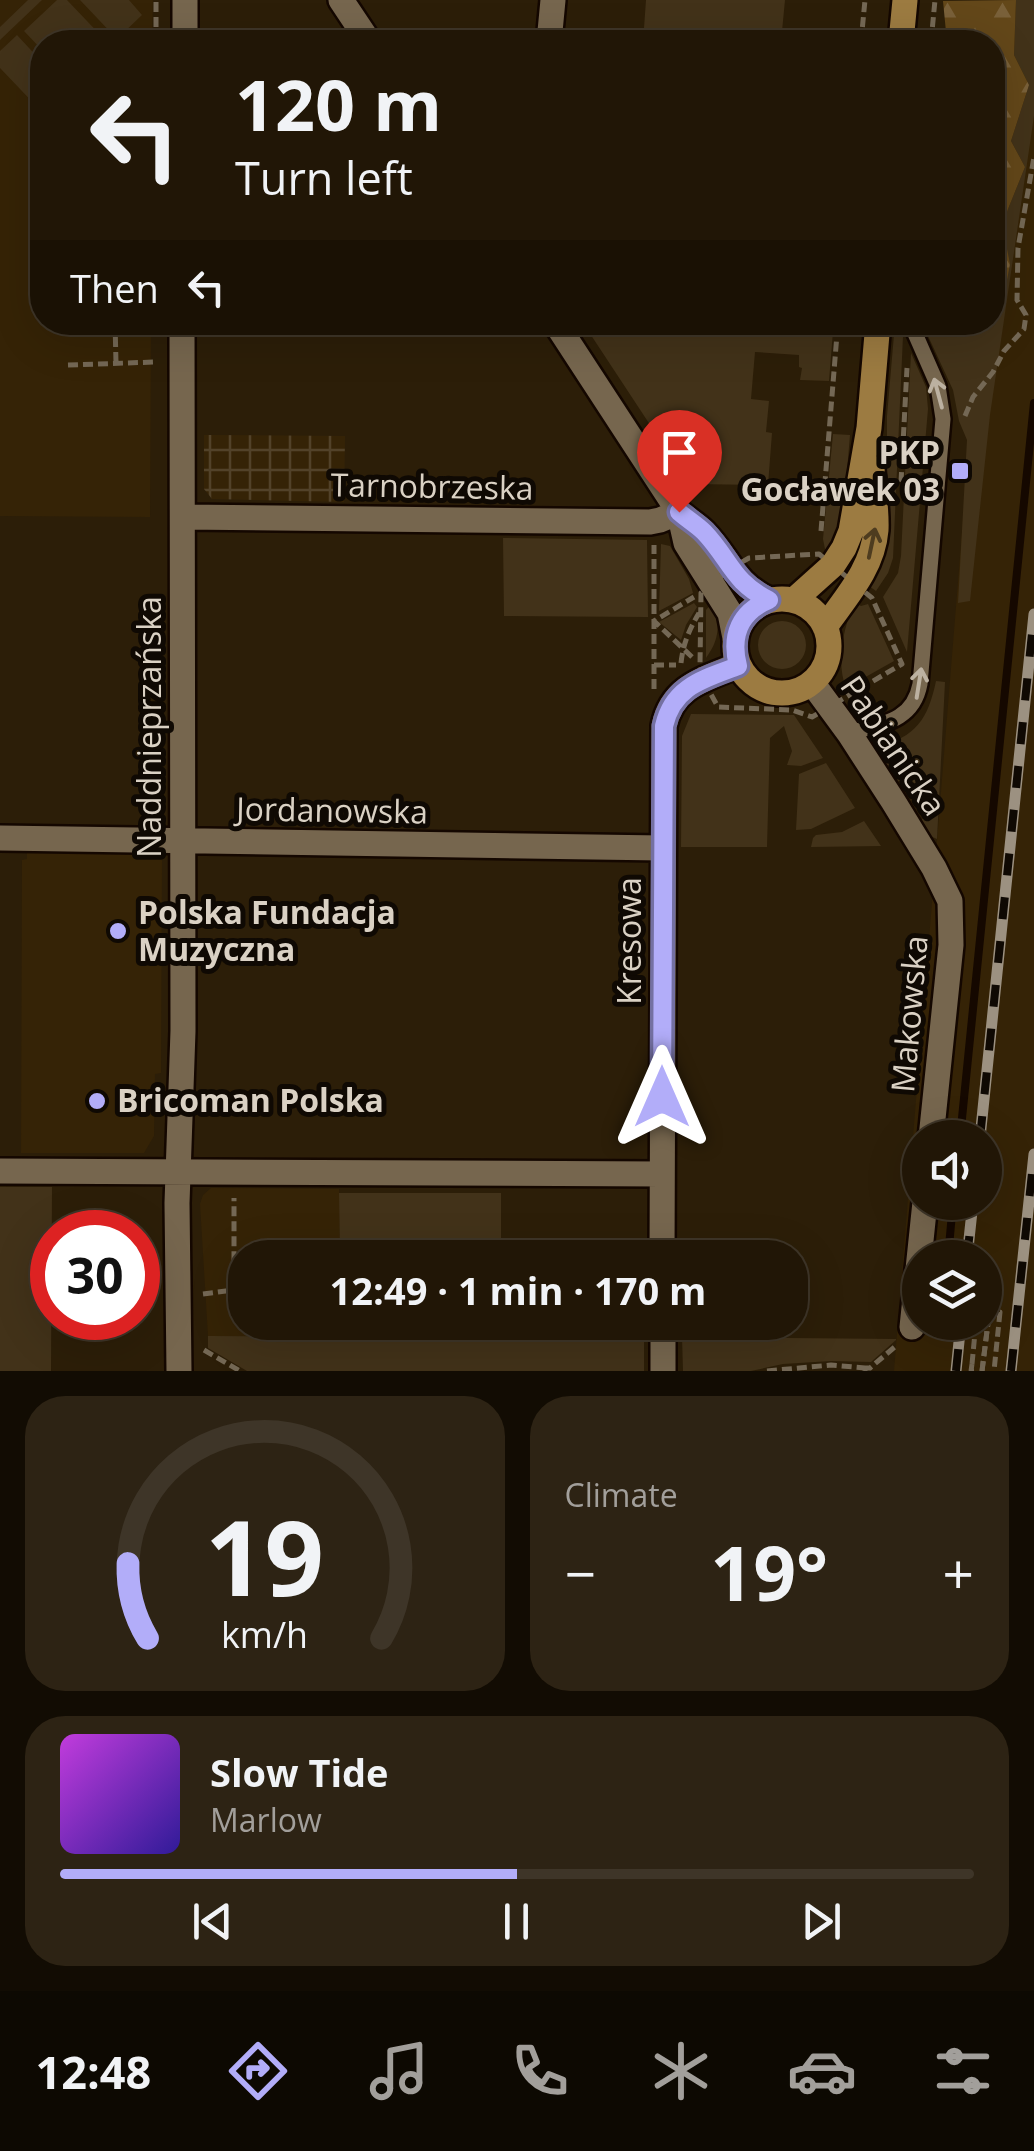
<!DOCTYPE html>
<meta charset="utf-8">
<style>
body{margin:0;font-family:"Open Sans",sans-serif;background:#2d2314;color:#f1f3f6;height:100vh;display:flex;flex-direction:column;font-size:38px;white-space:nowrap}
*{box-sizing:border-box;margin:0}
p{font-size:32px;color:#a29f9b}
.icon{flex:none;width:55px;height:55px;fill:none;stroke:currentColor;stroke-width:2;stroke-linecap:round;stroke-linejoin:round}
.map{position:relative;height:1371px;overflow:hidden}
.drawer{display:flex;flex-direction:column;gap:25px;padding:25px;background:#120c03;flex:1}
.drawer>*{flex:none}
.top-card{position:absolute;left:30px;top:30px;width:975px;height:305px;border-radius:40px;box-shadow:0 10px 40px #0002,0 0 0 2px #3e3528;background:#211606;color:#f1f3f6;overflow:hidden}
.tools{position:absolute;left:902px;top:1120px;display:grid;gap:20px}
.tools a{display:grid;place-items:center;width:100px;height:100px;border-radius:50%;background:#211606;box-shadow:0 10px 40px #0002,0 0 0 2px #3e3528;font-size:50px}
.speed{position:absolute;left:30px;top:1210px;display:flex;gap:20px;font-size:50px;font-weight:700;text-align:center}
.speed>*{display:grid;place-content:center;width:130px;height:130px;border-radius:50%;background:#211606;box-shadow:0 10px 40px #0002,0 0 0 2px #3e3528;line-height:1}
.speed .limit{border:15px solid #d22;background:#fff;color:#111}
.pin{position:absolute;display:grid;place-items:center;width:85px;height:85px;color:#fff;margin:-102px -42px;border-radius:50% 50% 50% 0;rotate:-45deg;box-shadow:0 0 10px #0007}
.pin .icon{rotate:45deg}
.me{position:absolute;width:110px;margin:-55px;rotate:0deg;stroke-linejoin:round;filter:drop-shadow(0 0 8px #0008)}
.turn{display:flex;align-items:center;gap:35px;height:210px;padding:0 40px;font-size:45px}
.turn .icon{width:130px;height:130px;stroke-width:2.5}
.turn b{display:block;font-size:70px;line-height:85px}
.then{display:flex;align-items:center;height:95px;padding:0 40px;background:#0003;gap:20px;font-size:38px}
.big{font-size:75px;font-weight:700;line-height:1.1}
.drawer .tile{flex:1;display:flex;flex-direction:column;justify-content:center;gap:15px;min-width:0;padding:0 35px;border-radius:40px;background:#2d2314}
.drawer .dial{align-items:center;gap:0}
.dial svg{height:260px;overflow:visible;fill:none;stroke:#3e3528;stroke-width:7;stroke-linecap:round;text-anchor:middle}
.dial text{fill:#f1f3f6;stroke:none}
.song{display:flex;align-items:center;gap:30px}
.cover{width:120px;height:120px;border-radius:15px;background:linear-gradient(135deg,hsl(290 70% 55%),hsl(250 70% 35%))}
.played{height:10px;border-radius:5px;background:linear-gradient(90deg,#b2adf9 50%,#3e3528 50%)}
.keys{display:flex;justify-content:space-around;direction:ltr}
.heat{display:flex;justify-content:space-between;align-items:center;font-size:55px;direction:ltr}
.drawer .tiles{flex:1;display:grid;gap:25px;grid-template-columns:1fr 1fr}
.tile:last-child{grid-column:span 2}
.trip{position:absolute;left:228px;top:1240px;width:580px;height:100px;border-radius:40px;background:#211606;box-shadow:0 10px 40px #0002,0 0 0 2px #3e3528;font-weight:700;line-height:100px;text-align:center}
.tabs{display:flex;height:160px;justify-content:space-around;align-items:center;background:#0d0902;color:#a29f9b}
.tabs .icon{width:70px;height:70px}
.tabs .current{color:#b2adf9}
.tabs b{font-size:45px;color:#f1f3f6}
.map>svg:first-child{display:block}
.built{fill:#352306;fill-rule:evenodd}
.industrial{fill:url(#industrial-grid)}
.green{fill:#423219}
.forest{fill:url(#forest-firs)}
.lines{fill:none;stroke-linecap:round;stroke-linejoin:round}
.stream{stroke:#150800;stroke-width:8}
.lane-casing{stroke:#140700;stroke-width:20}
.street-casing{stroke:#140700;stroke-width:30}
.secondary-casing{stroke:#140700;stroke-width:30}
.path{stroke:#746855;stroke-width:5;stroke-dasharray:10 5;stroke-linecap:butt}
.lane{stroke:#76664e;stroke-width:15}
.street{stroke:#76664e;stroke-width:25}
.secondary{stroke:#9c7b41;stroke-width:25}
.rail-casing{stroke:#9c9181;stroke-width:11}
.rail{stroke:#0f0903;stroke-width:8;stroke-dasharray:22;stroke-linecap:butt}
.path-bridge{stroke:#746855;stroke-width:5;stroke-dasharray:10 5;stroke-linecap:butt}
.oneway{stroke:#bcb1a1}
.oneway2{stroke:#4e3c1f}
.route-casing{stroke:#7470a2;stroke-width:25}
.route{stroke:#b2adf9;stroke-width:18}
.poi-dot{fill:#b2adf9;stroke:#0f0903;stroke-width:4}
.labels{text-anchor:middle;stroke-width:10;stroke-linejoin:round;paint-order:stroke}
.poi-label{font-size:32px;font-weight:bold;fill:#dad1c4;stroke:#0f0903;text-anchor:start}
.street-label{font-size:32px;fill:#dad1c4;stroke:#0f0903}
</style>
<div class="map">
<svg width="1034" height="1371" viewBox="0 0 1034 1371">
<defs>
<pattern id="industrial-grid" width="8" height="8" patternUnits="userSpaceOnUse" patternTransform="scale(2.5)"><rect width="8" height="8" fill="#352306"/><path d="M0 4h8M4 0v8" fill="none" stroke="#524229"/></pattern>
<pattern id="forest-firs" width="22" height="20" patternUnits="userSpaceOnUse" patternTransform="scale(2.5)"><rect width="22" height="20" fill="#634719"/><path d="M5 1l3.5 6h-7zM16 11l3.5 6h-7z" fill="#796039"/></pattern>
</defs>
<rect width="100%" height="100%" fill="#2c1e08"/>
<path class="built" d="M 0,0 L 153,0 L 152,42 L 42,42 L 42,322 L 151,323 L 150,517 L 0,516 Z
M 1007,0 L 1034,0 L 1034,1371 L 894,1371 L 979,323 L 992,322 L 993,170 ZM 920,1138 L 985,1138 L 985,1202 L 920,1202 ZM 920,1258 L 985,1258 L 985,1322 L 920,1322 Z
M 27,853 L 155,853 L 161,855 L 162,861 L 161,1073 L 155,1074 L 154,1136 L 144,1153 L 21,1153 L 22,860 L 27,859 Z
M 211,1188 L 339,1189 L 340,1257 L 245,1258 L 245,1322 L 340,1323 L 340,1337 L 208,1336 L 200,1204 L 203,1195 Z"/>
<path class="industrial" d="M 204,435 L 345,436 L 344,502 L 212,499 L 204,489 Z"/>
<path class="green" d="M 28,0 L 42,0 L 0,40 L 0,27 Z
M 57,0 L 67,0 L 107,42 L 42,42 L 42,50 L 24,31 Z
M 80,0 L 129,0 L 142,15 L 117,39 Z
M 646,0 L 785,0 L 781,42 L 643,42 Z
M 1016,0 L 1034,0 L 1034,116 L 990,415 L 970,601 L 958,603 L 967,440 L 959,421 L 953,390 L 922,323 L 992,322 L 993,311 L 1000,311 L 1009,264 L 1002,224 L 1025,167 L 1011,141 L 1029,85 L 1014,55 Z
M 17,35 L 42,62 L 41,111 L 0,68 L 0,51 Z
M 767,323 L 767,326 L 833,331 L 829,381 L 800,380 L 802,368 L 799,367 L 799,355 L 755,352 L 751,399 L 769,401 L 766,432 L 772,433 L 768,485 L 689,484 L 583,323 Z
M 895,323 L 903,336 L 893,558 L 888,573 L 876,591 L 869,586 L 884,552 L 887,539 L 887,416 Z
M 911,353 L 926,387 L 928,409 L 907,652 L 883,597 L 898,573 L 901,556 Z
M 833,434 L 850,435 L 843,519 L 829,553 L 825,549 L 823,539 Z
M 503,538 L 647,540 L 648,617 L 504,616 Z
M 661,544 L 670,546 L 689,579 L 693,593 L 659,611 Z
M 713,602 C 720,624 720,639 706,658 L 706,610 Z
M 694,603 L 697,607 L 686,625 L 681,640 L 659,622 Z
M 855,603 L 861,606 L 868,604 L 894,661 L 846,688 C 836,663 843,626 855,603 Z
M758 645a24 24 0 1 1 48 0a24 24 0 1 1-48 0Z
M 936,681 L 945,682 L 937,839 L 930,836 L 919,821 L 932,813 L 912,780 C 907,781 902,783 897,780 C 887,776 878,756 877,747 C 916,737 928,719 936,681 Z
M 691,714 L 794,715 L 823,758 L 801,766 L 787,765 L 792,751 L 784,726 L 770,738 L 767,847 L 681,847 L 682,736 Z
M 826,763 L 855,808 L 811,829 L 796,830 L 799,774 Z
M 864,821 L 881,846 L 811,847 L 813,838 L 816,835 L 842,832 Z
M 0,1187 L 52,1187 L 51,1371 L 0,1371 Z
M 339,1193 L 501,1193 L 501,1257 L 340,1257 Z
M 340,1323 L 644,1323 L 644,1371 L 247,1371 L 208,1348 L 208,1336 L 339,1337 Z
M 682,1337 L 896,1339 L 896,1340 L 871,1362 L 831,1361 L 783,1364 L 751,1371 L 683,1371 Z"/>
<path class="forest" d="M 1016,0 L 1014,55 L 1029,85 L 1011,141 L 1025,167 L 1002,224 L 1010,264 L 1001,311 L 993,311 L 992,42 L 947,42 L 943,1 Z"/>
<g class="lines">
<path class="stream" d="M 960,1138 L 1034,403
M 948,1258 L 953,1202"/>
<defs>
<path id="lane" d="M 849,733 C 881,724 913,722 920,684 L 943,419 L 938,386 L 910,322"/>
<path id="street" d="M 341,0 L 369,42
M 185,42 L 185,0
M 549,42 L 553,0
M 555,322 L 679,512 C 687,519 697,525 704,532 C 730,559 732,582 769,600
M 679,512 L 686,543 L 730,613 L 735,638
M 183,517 L 650,522 L 660,520 L 679,512
M 813,684 L 849,733 L 893,801 L 934,868 L 950,901 L 951,945 L 931,1138
M 0,838 L 662,848
M 0,1171 L 662,1174
M 662,1258 L 664,726 C 672,686 705,679 738,665
M 912,1327 L 925,1202
M 179,1371 L 177,1203 L 183,1031 L 182,322
M 663,1371 L 663,1322"/>
<path id="secondary" d="M 901,42 L 905,0
M735 646a47 47 0 1 1 94 0a47 47 0 1 1-94 0Z
M 794,600 L 833,565 L 844,548 L 851,531 L 869,428 L 878,322
M 825,627 C 846,597 873,568 876,530 C 877,510 873,488 872,468"/>
</defs>
<use href="#lane" class="lane-casing"/>
<use href="#street" class="street-casing"/>
<use href="#secondary" class="secondary-casing"/>
<path class="path" d="M 156,42 L 156,0
M 861,42 L 865,0
M 931,42 L 935,0
M 115,322 L 116,363
M 68,365 L 156,362
M 965,416 L 973,397 L 993,372 L 1004,351 L 1024,329 L 1026,315 L 1017,300 L 1018,248 L 1034,157
M 901,482 L 907,368
M 821,531 L 838,322
M 819,554 L 872,598 L 902,664 L 812,717 L 792,710 L 718,707 L 703,680 L 700,665 L 701,593 L 730,569 L 749,558 Z
M 692,657 L 654,621 L 694,597
M 681,663 C 683,644 689,630 699,613
M 654,665 L 676,665
M 654,689 L 654,545
M 203,1294 L 234,1290 L 234,1198
M 985,1311 L 1000,1312 L 994,1371
M 204,1350 L 240,1371
M 972,1364 L 976,1322
M 767,1371 L 831,1365 L 865,1368
M 865,1371 L 865,1368 L 870,1368 L 897,1345
M 969,1371 L 974,1371
M 982,1371 L 988,1323"/>
<use href="#lane" class="lane"/>
<use href="#street" class="street"/>
<use href="#secondary" class="secondary"/>
<defs>
<path id="rail" d="M 980,1138 L 1034,614
M 967,1258 L 973,1202
M 956,1371 L 961,1322
M 1011,1371 L 1034,1154"/>
</defs>
<use href="#rail" class="rail-casing"/>
<use href="#rail" class="rail"/>
<path class="path-bridge" d="M 971,1371 L 972,1364
M 982,1371 L 988,1323"/>
</g>
<defs><path id="oneway-shaft" d="M-6 0H5M1.5-3L5.5 0L1.5 3" fill="none" stroke-width="1.6" stroke-linecap="round" stroke-linejoin="round" transform="scale(2.5)"/></defs>
<g class="oneway">
<use href="#oneway-shaft" transform="translate(938 393) rotate(-105)"/>
<use href="#oneway-shaft" transform="translate(919 683) rotate(-81)"/>
</g>
<use class="oneway2" href="#oneway-shaft" transform="translate(872 543) rotate(-78)"/>
<g class="lines">
<defs>
<path id="route" d="M 662,1097 L 664,726 C 673,686 704,679 738,666 C 730,635 740,612 769,600 C 732,582 730,559 704,532 C 697,525 687,519 679,512"/>
</defs>
<use href="#route" class="route-casing"/>
<use href="#route" class="route"/>
</g>
<g class="poi-dot">
<rect x="950" y="461" width="20" height="20" rx="5"/>
<circle cx="118" cy="931" r="10"/>
<circle cx="97" cy="1101" r="10"/>
</g>
<g class="labels">
<g class="poi-label">
<text x="940" y="464" text-anchor="end">PKP<tspan x="940" dy="37">Gocławek 03</tspan></text>
<text x="138" y="924">Polska Fundacja<tspan x="138" dy="37">Muzyczna</tspan></text>
<text x="117" y="1112">Bricoman Polska</text>
</g>
<g class="street-label">
<text transform="translate(432 487) rotate(1)" y="11">Tarnobrzeska</text>
<text transform="translate(150 727) rotate(-90)" y="11">Naddnieprzańska</text>
<text transform="translate(893 746) rotate(56)" y="11">Pabianicka</text>
<text transform="translate(332 811) rotate(1)" y="11">Jordanowska</text>
<text transform="translate(630 941) rotate(-90)" y="11">Kresowa</text>
<text transform="translate(910 1014) rotate(-85)" y="11">Makowska</text>
</g>
</g>
</svg>
<div class="tools">
<a><svg class="icon" aria-label="sound" viewBox="0 0 24 24"><path d="M4 9h4l5-4v14l-5-4H4zM17 9q2 3 0 6"/></svg></a>
<a><svg class="icon" aria-label="layers" viewBox="0 0 24 24"><path d="M12 4l9 5-9 5-9-5zM3 14l9 5 9-5"/></svg></a>
</div>
<div class="speed"><div class="limit">30</div></div>
<div class="pin" style="left:679px;top:512px;background:#d93025"><svg class="icon" aria-label="arrive" viewBox="0 0 24 24"><path d="M6 21V4h12l-3 4 3 4H6"/></svg></div>
<svg class="me" style="left:662px;top:1097px" viewBox="-20 -20 40 40"><path d="M0-17L14 15 0 8-14 15z" fill="#b2adf9" stroke="#fff" stroke-width="4"/></svg>
<div class="trip">12:49 · 1 min · 170 m</div>
<div class="top-card">
<div class="turn"><svg class="icon" aria-label="left" viewBox="0 0 24 24"><path d="M17 20v-9H6M10 6l-5 5 5 5"/></svg><div><b>120 m</b>Turn left</div></div>
<div class="then">Then<svg class="icon" aria-label="left" viewBox="0 0 24 24"><path d="M17 20v-9H6M10 6l-5 5 5 5"/></svg></div>
</div>
</div>
<section class="drawer">
<div class="tiles">
<div class="tile dial"><svg viewBox="0 0 100 80">
<path d="M14 69A42 42 0 1 1 86 69"/>
<path d="M14 69A42 42 0 0 1 8 46" stroke="#b2adf9"/>
<text x="50" y="56" font-size="32" font-weight="700">19</text>
<text x="50" y="72" font-size="11">km/h</text>
</svg></div>
<div class="tile"><p>Climate</p>
<div class="heat"><a>−</a><b class="big">19°</b><a>+</a></div>
</div>
<div class="tile">
<div class="song"><i class="cover"></i><div><b>Slow Tide</b><p>Marlow</p></div></div>
<div class="played"></div>
<div class="keys"><svg class="icon" aria-label="previous" viewBox="0 0 24 24"><path d="M18 5L8 12l10 7zM5 5v14"/></svg><svg class="icon" aria-label="pause" viewBox="0 0 24 24"><path d="M8 5v14M16 5v14"/></svg><svg class="icon" aria-label="next" viewBox="0 0 24 24"><path d="M6 5l10 7-10 7zM19 5v14"/></svg></div>
</div>
</div>
</section>
<nav class="tabs">
<b>12:48</b>
<svg class="icon current" aria-label="directions" viewBox="0 0 24 24"><path d="M12 3l9 9-9 9-9-9zM9 14v-3h6M13 9l2 2-2 2"/></svg>
<svg class="icon" aria-label="music" viewBox="0 0 24 24"><path d="M9 18V5l10-2v13"/><circle cx="6" cy="18" r="3"/><circle cx="16" cy="16" r="3"/></svg>
<svg class="icon" aria-label="phone" viewBox="0 0 24 24"><path d="M5 4h4l2 5-3 2q2 4 5 5l2-3 5 2v4C11 20 4 13 5 4z"/></svg>
<svg class="icon" aria-label="climate" viewBox="0 0 24 24"><path d="M12 3v18M4 7l16 10M4 17L20 7"/></svg>
<svg class="icon" aria-label="car" viewBox="0 0 24 24"><path d="M5 17H2v-5l4-1 3-4h7l3 4 3 1v5h-3M9 17h6M6 11h13"/><circle cx="7" cy="17" r="2"/><circle cx="17" cy="17" r="2"/></svg>
<svg class="icon" aria-label="filters" viewBox="0 0 24 24"><path d="M4 7h16M4 17h16"/><circle cx="9" cy="7" r="2"/><circle cx="15" cy="17" r="2"/></svg>
</nav>
